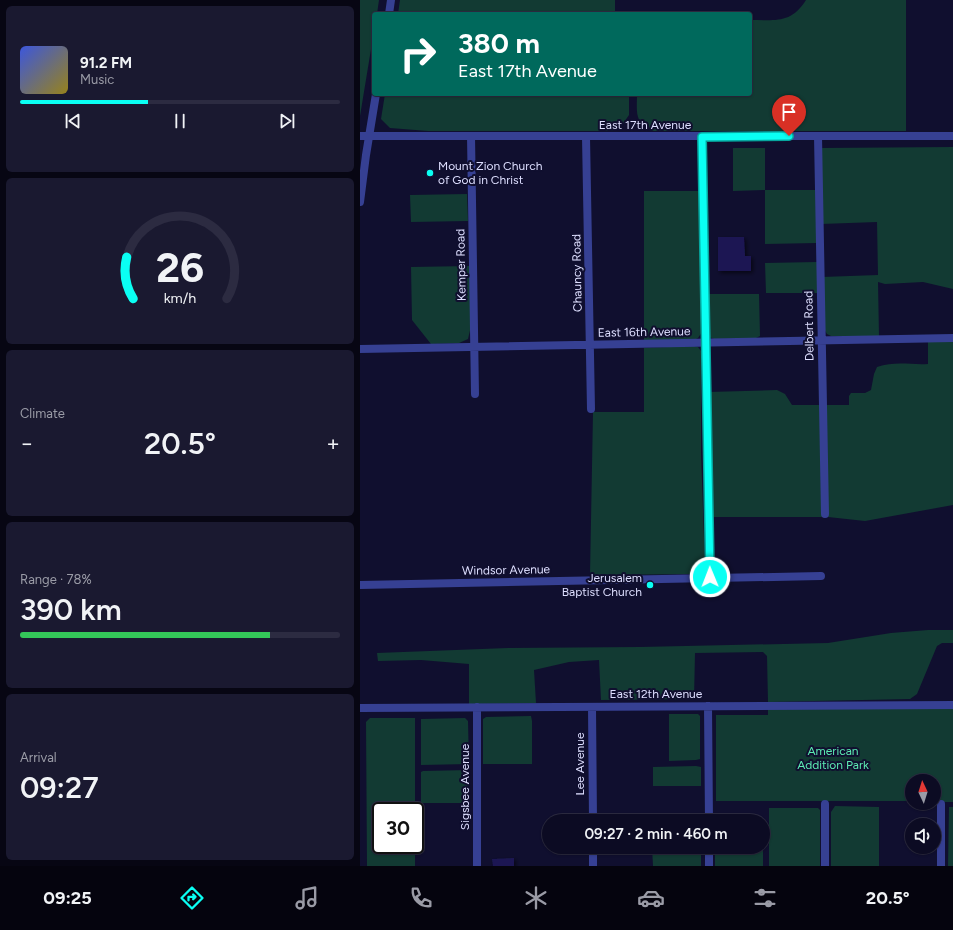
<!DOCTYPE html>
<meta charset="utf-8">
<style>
body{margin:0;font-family:Figtree,sans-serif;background:#1a1930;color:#f1f3f6;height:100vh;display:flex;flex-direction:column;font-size:15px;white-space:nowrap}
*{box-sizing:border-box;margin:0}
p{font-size:13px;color:#9a9ba6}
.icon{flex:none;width:22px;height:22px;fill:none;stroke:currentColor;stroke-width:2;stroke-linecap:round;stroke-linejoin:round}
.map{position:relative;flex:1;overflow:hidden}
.side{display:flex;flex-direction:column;gap:6px;padding:6px;background:#070613;width:360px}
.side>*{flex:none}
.guide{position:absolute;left:12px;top:12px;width:380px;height:84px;border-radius:4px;box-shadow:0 1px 3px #0004,0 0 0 1px #2c2b41;background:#00695c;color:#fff;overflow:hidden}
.needle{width:26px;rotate:356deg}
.fabs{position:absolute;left:545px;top:774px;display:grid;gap:8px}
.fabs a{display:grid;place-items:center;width:36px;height:36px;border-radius:50%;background:#0c0b23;box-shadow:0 1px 3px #0004,0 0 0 1px #2c2b41;font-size:20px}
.speed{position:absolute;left:12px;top:802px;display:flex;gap:8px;font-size:20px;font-weight:700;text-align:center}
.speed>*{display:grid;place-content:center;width:52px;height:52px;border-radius:50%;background:#0c0b23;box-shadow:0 1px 3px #0004,0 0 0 1px #2c2b41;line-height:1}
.speed .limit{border:2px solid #111;border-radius:6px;background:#fff;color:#111}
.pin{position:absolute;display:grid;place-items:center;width:34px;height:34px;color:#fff;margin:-41px -17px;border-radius:50% 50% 50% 0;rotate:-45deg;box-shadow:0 0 4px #0007}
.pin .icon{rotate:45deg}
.me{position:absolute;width:44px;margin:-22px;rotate:359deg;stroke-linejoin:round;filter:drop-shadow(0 0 3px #0008)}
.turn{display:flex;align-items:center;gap:14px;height:84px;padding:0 20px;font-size:18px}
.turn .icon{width:52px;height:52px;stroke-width:2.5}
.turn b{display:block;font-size:28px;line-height:34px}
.big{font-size:30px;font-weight:600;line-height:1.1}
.side .tile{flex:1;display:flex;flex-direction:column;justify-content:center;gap:6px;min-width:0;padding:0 14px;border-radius:6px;background:#1a1930}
.side .dial{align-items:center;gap:0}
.dial svg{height:104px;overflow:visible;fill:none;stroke:#2c2b41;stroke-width:7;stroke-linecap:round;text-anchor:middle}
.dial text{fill:#f1f3f6;stroke:none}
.song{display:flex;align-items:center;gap:12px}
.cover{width:48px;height:48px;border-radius:6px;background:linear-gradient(135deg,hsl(230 70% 55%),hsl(50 70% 35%))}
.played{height:4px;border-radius:2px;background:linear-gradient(90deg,#0afff3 40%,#2c2b41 40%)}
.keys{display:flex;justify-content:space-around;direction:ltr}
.heat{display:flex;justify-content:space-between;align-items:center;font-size:22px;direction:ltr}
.charge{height:6px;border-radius:3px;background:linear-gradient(90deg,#34c759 78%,#2c2b41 0)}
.trip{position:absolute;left:182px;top:814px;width:228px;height:40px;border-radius:20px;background:#0c0b23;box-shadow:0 1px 3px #0004,0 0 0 1px #2c2b41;font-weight:600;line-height:40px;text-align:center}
.tab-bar{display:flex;height:64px;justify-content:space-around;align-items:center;background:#05040e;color:#9a9ba6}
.tab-bar .icon{width:28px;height:28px}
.tab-bar .selected{color:#0afff3}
.tab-bar b{font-size:18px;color:#f1f3f6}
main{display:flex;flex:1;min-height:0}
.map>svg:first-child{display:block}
.green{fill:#123a33;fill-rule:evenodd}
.building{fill:#1c1952;filter:url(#shadow)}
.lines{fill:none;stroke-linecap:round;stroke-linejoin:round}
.minor{stroke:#364093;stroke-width:8}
.tertiary{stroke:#364093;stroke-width:8}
.route-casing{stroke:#06a69e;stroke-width:10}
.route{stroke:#0afff3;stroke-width:7}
.poi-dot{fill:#0afff3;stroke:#100f2f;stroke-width:1.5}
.labels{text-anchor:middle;stroke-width:4;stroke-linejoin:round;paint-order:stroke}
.street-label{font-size:12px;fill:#dedfff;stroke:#100f2f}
.poi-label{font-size:12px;fill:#dedfff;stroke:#100f2f;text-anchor:start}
.park-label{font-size:12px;fill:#5cecb3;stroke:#100f2f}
</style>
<main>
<section class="side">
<div class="tile">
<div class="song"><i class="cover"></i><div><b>91.2 FM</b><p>Music</p></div></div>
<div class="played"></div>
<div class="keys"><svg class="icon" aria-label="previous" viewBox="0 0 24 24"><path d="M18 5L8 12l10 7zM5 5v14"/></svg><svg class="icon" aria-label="pause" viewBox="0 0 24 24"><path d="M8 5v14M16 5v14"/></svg><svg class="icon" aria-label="next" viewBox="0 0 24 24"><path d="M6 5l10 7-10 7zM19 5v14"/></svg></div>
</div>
<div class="tile dial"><svg viewBox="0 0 100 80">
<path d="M14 69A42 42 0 1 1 86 69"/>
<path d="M14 69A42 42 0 0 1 9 37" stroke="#0afff3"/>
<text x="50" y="56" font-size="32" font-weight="700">26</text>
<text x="50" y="72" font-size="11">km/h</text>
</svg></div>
<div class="tile"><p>Climate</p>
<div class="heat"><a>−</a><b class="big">20.5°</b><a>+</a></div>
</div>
<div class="tile"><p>Range · 78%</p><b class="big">390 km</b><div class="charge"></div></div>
<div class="tile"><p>Arrival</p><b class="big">09:27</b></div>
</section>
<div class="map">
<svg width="593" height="866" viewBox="0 0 593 866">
<defs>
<filter id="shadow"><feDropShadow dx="2" dy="2" stdDeviation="2" flood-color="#0009"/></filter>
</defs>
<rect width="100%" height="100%" fill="#100f2f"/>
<path class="green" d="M 0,0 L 19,0 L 17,14 L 14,14 L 14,31 L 0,116 Z
M 40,0 L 255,0 L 255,14 L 38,14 Z
M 446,0 L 546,0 L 546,131 L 291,131 C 274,121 277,112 277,94 L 390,94 L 390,20 C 415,20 431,24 446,0 Z
M 25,94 L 269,94 L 269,115 L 260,128 L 251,131 L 68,131 L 30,128 L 21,119 Z
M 593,147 L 593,289 L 563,282 L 525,284 L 518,282 L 519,336 L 471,336 L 467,334 L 464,329 L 462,277 L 518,275 L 517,222 L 461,224 L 461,148 Z
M 373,148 L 405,148 L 405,190 L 456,190 L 457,243 L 405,244 L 405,190 L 373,191 Z
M 284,191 L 341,191 L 342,332 L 338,338 L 334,340 L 284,341 Z
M 107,194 L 108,221 L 51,222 L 50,195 Z
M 457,262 L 457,293 L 406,293 L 405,263 Z
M 110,266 L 111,326 L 108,339 L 99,343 L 71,344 L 52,320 L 51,267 Z
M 347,294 L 399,294 L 400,336 L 396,338 L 354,339 L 349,337 Z
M 593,341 L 593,505 L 505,521 L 468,517 L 351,517 L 348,392 L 417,390 L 425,394 L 432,405 L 489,405 L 489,396 L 491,393 L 505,393 L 511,390 L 514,374 L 517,367 C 535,361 550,365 568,364 L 568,342 Z
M 333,346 L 338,347 L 341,351 L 341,452 L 345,566 L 343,571 L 336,574 L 230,575 L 233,412 L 284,412 L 284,348 Z
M 568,630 L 593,630 L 593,643 L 582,643 L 577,646 L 557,694 L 550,699 L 408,702 L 407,656 L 403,652 L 335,653 L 334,699 L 241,700 L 239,660 L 209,662 L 174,670 L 176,703 L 109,704 L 109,664 L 61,660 L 18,661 L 17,653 L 148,648 L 280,647 L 468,643 L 531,633 Z
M 593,706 L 593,802 L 574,802 L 574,781 L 552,781 L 552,801 L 356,801 L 356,715 L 408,715 L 408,708 Z
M 309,714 L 338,714 L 340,716 L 340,759 L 336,760 L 309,761 Z
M 171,716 L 172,721 L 172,764 L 123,764 L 123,719 L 126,717 Z
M 10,718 L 55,718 L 55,866 L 7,866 L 6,722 ZM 21,811 L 55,811 L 55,845 L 21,845 Z
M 105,718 L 108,721 L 109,764 L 61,765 L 61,719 Z
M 336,766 L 341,767 L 341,786 L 293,786 L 293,767 Z
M 109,770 L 109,801 L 106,803 L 61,803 L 61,772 L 63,771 Z
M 475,806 L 519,807 L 519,866 L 471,866 L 471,812 Z
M 589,807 L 593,807 L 593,866 L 588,866 Z
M 409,808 L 458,808 L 460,810 L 460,866 L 409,866 Z
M 403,828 L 403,866 L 355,866 L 355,847 L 403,847 Z
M 292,847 L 341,847 L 341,866 L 293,866 Z"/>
<path class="building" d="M 358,237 L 384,237 L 385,256 L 391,256 L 391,271 L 358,271 Z
M 154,858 L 154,866 L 133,866 L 132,859 Z"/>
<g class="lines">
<path class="minor" d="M 111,136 L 115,394
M 458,136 L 465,514
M 226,137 L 231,409
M 342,137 L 350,577
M 0,349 L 593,338
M 0,585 L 461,576
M 348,706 L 349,821
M 117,707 L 117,866
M 232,707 L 233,821
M 0,708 L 593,705
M 465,804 L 465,866
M 581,804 L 581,866
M 233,847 L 233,866
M 349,847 L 349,866"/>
<path class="tertiary" d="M 29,14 L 31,0
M 0,136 L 593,136
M 0,202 L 6,155 L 16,94"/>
</g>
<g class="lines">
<defs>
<path id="route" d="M 350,577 L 342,137 L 429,136"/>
</defs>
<use href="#route" class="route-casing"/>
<use href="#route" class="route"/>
</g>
<g class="poi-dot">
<circle cx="70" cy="173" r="4"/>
<circle cx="290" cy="585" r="4"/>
</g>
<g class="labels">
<g class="street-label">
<text x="285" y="129">East 17th Avenue</text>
<text transform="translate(101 265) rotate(-91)" y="4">Kemper Road</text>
<text transform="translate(217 273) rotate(-91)" y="4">Chauncy Road</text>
<text transform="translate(449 326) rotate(-91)" y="4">Delbert Road</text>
<text transform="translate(284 332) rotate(-1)" y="4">East 16th Avenue</text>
<text transform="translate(146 570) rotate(-1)" y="4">Windsor Avenue</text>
<text x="296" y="698">East 12th Avenue</text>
<text transform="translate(220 764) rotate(-90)" y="4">Lee Avenue</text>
<text transform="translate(105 787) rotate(-90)" y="4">Sigsbee Avenue</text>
</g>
<g class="poi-label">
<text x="78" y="170">Mount Zion Church<tspan x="78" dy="14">of God in Christ</tspan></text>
<text x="282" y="582" text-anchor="end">Jerusalem<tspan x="282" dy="14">Baptist Church</tspan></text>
</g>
<g class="park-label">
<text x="473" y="755">American<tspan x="473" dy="14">Addition Park</tspan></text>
</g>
</g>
</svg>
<div class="fabs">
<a><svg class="needle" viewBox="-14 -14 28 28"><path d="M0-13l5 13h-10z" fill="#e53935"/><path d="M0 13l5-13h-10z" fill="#9a9ba6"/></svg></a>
<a><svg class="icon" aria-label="sound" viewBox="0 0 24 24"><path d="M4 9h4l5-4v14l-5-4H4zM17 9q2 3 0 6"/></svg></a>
</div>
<div class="speed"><div class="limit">30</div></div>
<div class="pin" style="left:429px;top:136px;background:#d93025"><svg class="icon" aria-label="arrive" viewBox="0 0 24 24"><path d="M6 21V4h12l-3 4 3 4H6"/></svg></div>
<svg class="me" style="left:350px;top:577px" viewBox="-20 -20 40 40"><circle r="17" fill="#0afff3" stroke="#fff" stroke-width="3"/><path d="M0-11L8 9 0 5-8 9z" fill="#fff"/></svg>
<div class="trip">09:27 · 2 min · 460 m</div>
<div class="guide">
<div class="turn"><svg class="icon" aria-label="right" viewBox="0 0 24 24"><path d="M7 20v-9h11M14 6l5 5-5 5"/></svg><div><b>380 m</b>East 17th Avenue</div></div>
</div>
</div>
</main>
<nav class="tab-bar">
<b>09:25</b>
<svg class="icon selected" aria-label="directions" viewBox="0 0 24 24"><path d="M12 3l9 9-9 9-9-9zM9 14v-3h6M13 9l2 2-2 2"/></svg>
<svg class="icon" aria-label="music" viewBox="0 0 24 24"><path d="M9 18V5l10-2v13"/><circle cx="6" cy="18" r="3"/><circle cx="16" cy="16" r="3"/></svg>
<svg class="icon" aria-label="phone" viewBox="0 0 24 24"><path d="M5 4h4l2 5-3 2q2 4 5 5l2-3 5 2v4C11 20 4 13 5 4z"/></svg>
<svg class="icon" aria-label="climate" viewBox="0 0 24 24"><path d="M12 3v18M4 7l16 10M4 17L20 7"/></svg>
<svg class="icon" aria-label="car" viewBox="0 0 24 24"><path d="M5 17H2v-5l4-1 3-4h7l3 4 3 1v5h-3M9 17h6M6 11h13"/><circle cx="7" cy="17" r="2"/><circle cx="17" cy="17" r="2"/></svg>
<svg class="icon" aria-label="filters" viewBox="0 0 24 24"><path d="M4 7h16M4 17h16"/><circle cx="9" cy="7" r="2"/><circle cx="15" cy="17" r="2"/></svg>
<b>20.5°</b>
</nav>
